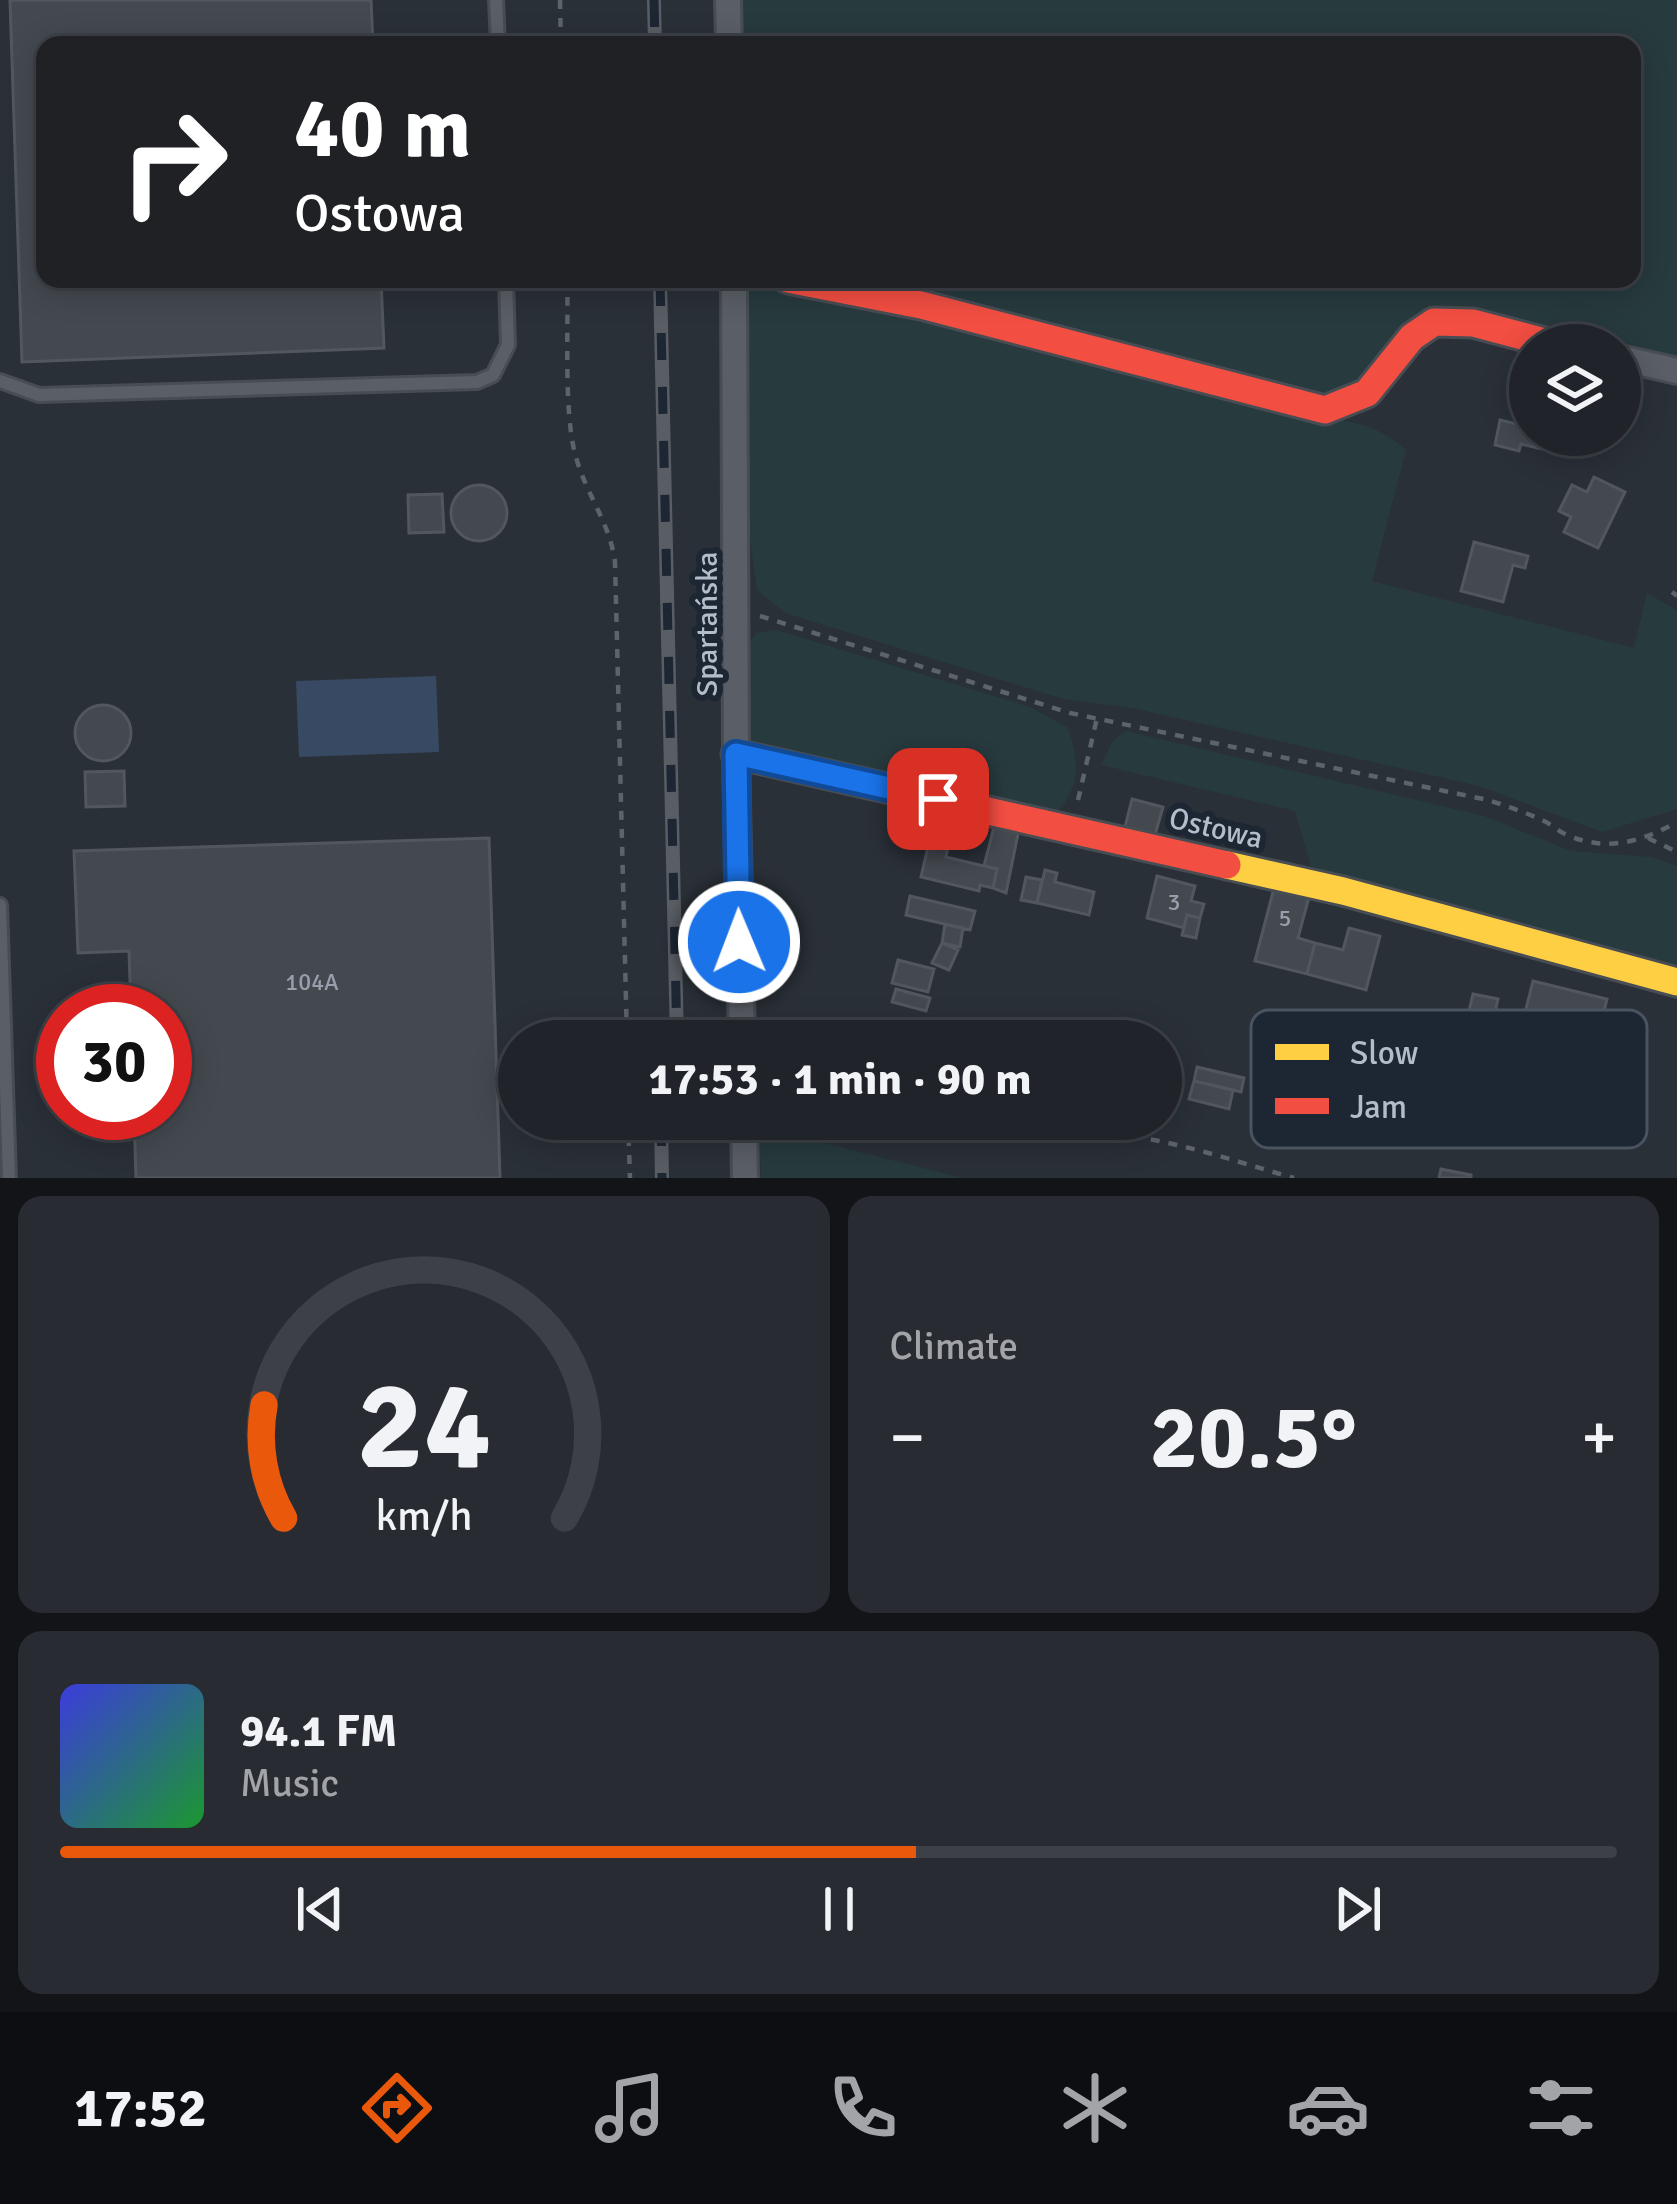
<!DOCTYPE html>
<meta charset="utf-8">
<style>
body{margin:0;font-family:Signika,sans-serif;background:#282c32;color:#f1f3f6;height:100vh;display:flex;flex-direction:column;font-size:45px;white-space:nowrap}
*{box-sizing:border-box;margin:0}
p{font-size:39px;color:#a2a4a8}
.icon{flex:none;width:66px;height:66px;fill:none;stroke:currentColor;stroke-width:2;stroke-linecap:round;stroke-linejoin:round}
.map{position:relative;height:1178px;overflow:hidden}
.panel{display:flex;flex-direction:column;gap:18px;padding:18px;background:#121417;flex:1}
.panel>*{flex:none}
.top-card{position:absolute;left:36px;top:36px;width:1605px;height:252px;border-radius:24px;box-shadow:0 6px 30px #0003,0 0 0 3px #3d4147;background:#202124;color:#fff;overflow:hidden}
.tools{position:absolute;left:1509px;top:324px;display:grid;gap:24px}
.tools a{display:grid;place-items:center;width:132px;height:132px;border-radius:50%;background:#20242a;box-shadow:0 6px 30px #0003,0 0 0 3px #3d4147;font-size:60px}
.speed{position:absolute;left:36px;top:984px;display:flex;gap:24px;font-size:60px;font-weight:700;text-align:center}
.speed>*{display:grid;place-content:center;width:156px;height:156px;border-radius:50%;background:#20242a;box-shadow:0 6px 30px #0003,0 0 0 3px #3d4147;line-height:1}
.speed .limit{border:18px solid #d22;background:#fff;color:#111}
.pin{position:absolute;display:grid;place-items:center;width:102px;height:102px;color:#fff;margin:-51px;border-radius:24px;box-shadow:0 6px 18px #0006}
.me{position:absolute;width:132px;margin:-66px;rotate:359deg;stroke-linejoin:round;filter:drop-shadow(0 0 9px #0008)}
.turn{display:flex;align-items:center;gap:42px;height:252px;padding:0 60px;font-size:54px}
.turn .icon{width:156px;height:156px;stroke-width:2.5}
.turn b{display:block;font-size:84px;line-height:102px}
.big{font-size:90px;font-weight:700;line-height:1.1}
.panel .card{flex:1;display:flex;flex-direction:column;justify-content:center;gap:18px;min-width:0;padding:0 42px;border-radius:24px;background:#282c32}
.panel .dial{align-items:center;gap:0}
.dial svg{height:312px;overflow:visible;fill:none;stroke:#3d4147;stroke-width:7;stroke-linecap:round;text-anchor:middle}
.dial text{fill:#f1f3f6;stroke:none}
.song{display:flex;align-items:center;gap:36px}
.cover{width:144px;height:144px;border-radius:18px;background:linear-gradient(135deg,hsl(240 70% 55%),hsl(130 70% 35%))}
.played{height:12px;border-radius:6px;background:linear-gradient(90deg,#ea580c 55%,#3d4147 55%)}
.keys{display:flex;justify-content:space-around;direction:ltr}
.heat{display:flex;justify-content:space-between;align-items:center;font-size:66px;direction:ltr}
.panel .tiles{flex:1;display:grid;gap:18px;grid-template-columns:1fr 1fr}
.card:last-child{grid-column:span 2}
.trip{position:absolute;left:498px;top:1020px;width:684px;height:120px;border-radius:60px;background:#20242a;box-shadow:0 6px 30px #0003,0 0 0 3px #3d4147;font-weight:700;line-height:120px;text-align:center}
.tabs{display:flex;height:192px;justify-content:space-around;align-items:center;background:#0d0e11;color:#a2a4a8}
.tabs .icon{width:84px;height:84px}
.tabs .active{color:#ea580c}
.tabs b{font-size:54px;color:#f1f3f6}
.map>svg:first-child{display:block}
.green{fill:#273a3e}
.water{fill:#384963}
.building{fill:#444950;stroke:#52575f;stroke-width:3}
.lines{fill:none;stroke-linecap:round;stroke-linejoin:round}
.lane-casing{stroke:#484c53;stroke-width:18}
.street-casing{stroke:#484c53;stroke-width:30}
.slow-casing{stroke:#484c53;stroke-width:33}
.jam-casing{stroke:#484c53;stroke-width:33}
.path{stroke:#5d636a;stroke-width:4.5;stroke-dasharray:9 9;stroke-linecap:butt}
.lane{stroke:#5a5e66;stroke-width:12}
.street{stroke:#5a5e66;stroke-width:24}
.slow{stroke:#ffcf43;stroke-width:27}
.jam{stroke:#f24e42;stroke-width:27}
.rail-casing{stroke:#595d64;stroke-width:14}
.rail{stroke:#1d2633;stroke-width:9;stroke-dasharray:27;stroke-linecap:butt}
.route-casing{stroke:#114b97;stroke-width:30}
.route{stroke:#1a73e8;stroke-width:21}
.labels{text-anchor:middle;stroke-width:12;stroke-linejoin:round;paint-order:stroke}
.number-label{font-size:24px;fill:#989fab}
.street-label{font-size:30px;fill:#b4bcc9;stroke:#1d2633}
.key{fill:#1d2633;stroke:#4a5360;stroke-width:3}
.key-label{font-size:33px;fill:#b4bcc9}
</style>
<div class="map">
<svg width="1677" height="1178" viewBox="0 0 1677 1178">
<rect width="100%" height="100%" fill="#2a3038"/>
<path class="green" d="M 740,0 L 1677,0 L 1677,361 L 1620,345 L 1438,312 L 1321,417 C 1355,422 1380,426 1406,450 L 1372,581 L 1634,648 L 1647,593 L 1677,610 L 1677,809 L 1602,832 L 1479,786 L 1132,708 L 1063,699 L 785,613 L 757,590 L 750,539 L 744,279 L 998,340 L 855,279 L 1632,279 L 1632,45 L 741,45 Z
M 776,630 L 1030,707 L 1067,727 C 1081,761 1080,791 1053,816 L 746,742 L 746,650 L 756,633 Z
M 1126,731 L 1484,816 L 1571,851 L 1650,857 L 1677,866 L 1677,969 L 1314,877 L 1295,811 L 1101,765 L 1113,741 Z
M 759,1127 L 963,1178 L 761,1178 Z"/>
<path class="water" d="M 436,676 L 439,752 L 299,757 L 296,681 Z"/>
<path class="building" d="M 10,0 L 371,0 L 373,45 L 45,45 L 45,279 L 381,279 L 384,348 L 22,362 Z
M 1500,420 L 1525,426 L 1524,432 L 1530,435 L 1545,436 L 1542,449 L 1521,444 L 1519,451 L 1495,445 Z
M 1594,477 L 1625,492 L 1598,548 L 1564,532 L 1571,517 L 1559,511 L 1572,485 L 1587,492 Z
M451 513a28 28 0 1 1 56 0a28 28 0 1 1-56 0Z
M 442,494 L 444,532 L 409,533 L 408,495 Z
M 1474,542 L 1528,556 L 1525,568 L 1513,565 L 1503,602 L 1461,591 Z
M75 733a28 28 0 1 1 56 0a28 28 0 1 1-56 0Z
M 124,771 L 125,806 L 86,807 L 85,772 Z
M 1132,799 L 1163,807 L 1155,835 L 1125,827 Z
M 995,823 L 1019,829 L 1006,893 L 993,888 L 997,869 L 984,866 Z
M 489,838 L 500,1178 L 136,1178 L 134,1113 L 165,1113 L 165,1011 L 131,1011 L 129,951 L 78,953 L 74,851 Z
M 929,842 L 948,847 L 946,857 L 997,869 L 993,888 L 980,885 L 979,891 L 921,877 Z
M 1045,870 L 1057,873 L 1055,882 L 1094,892 L 1089,915 L 1037,903 Z
M 1157,876 L 1195,886 L 1191,901 L 1204,904 L 1200,918 L 1187,915 L 1184,928 L 1147,918 Z
M 1026,877 L 1042,880 L 1037,903 L 1021,900 Z
M 1274,888 L 1309,897 L 1298,938 L 1315,943 L 1307,974 L 1255,961 Z
M 910,896 L 975,911 L 970,930 L 906,915 Z
M 1187,915 L 1200,918 L 1196,938 L 1182,935 Z
M 945,924 L 963,928 L 960,947 L 942,943 Z
M 1349,928 L 1380,936 L 1366,990 L 1307,974 L 1315,943 L 1343,950 Z
M 942,943 L 958,950 L 949,970 L 932,963 Z
M 898,960 L 934,969 L 928,992 L 892,983 Z
M 1533,981 L 1607,999 L 1598,1035 L 1524,1017 Z
M 896,989 L 930,998 L 926,1011 L 892,1002 Z
M 1473,994 L 1498,999 L 1488,1043 L 1463,1037 Z
M 1197,1067 L 1244,1078 L 1241,1092 L 1194,1081 Z
M 1194,1081 L 1233,1090 L 1229,1109 L 1189,1099 Z
M 1441,1169 L 1471,1175 L 1471,1178 L 1439,1178 Z"/>
<g class="lines">
<defs>
<path id="lane" d="M 496,0 L 498,45
M 0,381 L 39,395 L 477,382 L 493,375 L 508,345 L 506,279
M 0,905 L 9,1178"/>
<path id="street" d="M 728,0 L 729,45
M 734,279 L 736,754 L 742,1041
M 1620,358 L 1677,371
M 744,1119 L 745,1178"/>
<path id="slow" d="M 1227,865 L 1343,891 L 1677,982"/>
<path id="jam" d="M 788,279 L 921,305 L 1325,410 L 1367,393 L 1412,337 L 1434,322 L 1473,323 L 1556,345
M 736,754 L 1227,865"/>
</defs>
<use href="#lane" class="lane-casing"/>
<use href="#street" class="street-casing"/>
<use href="#slow" class="slow-casing"/>
<use href="#jam" class="jam-casing"/>
<path class="path" d="M 560,0 L 561,45
M 567,279 C 569,327 563,413 576,457 C 586,494 610,523 615,562 L 627,1041
M 1672,592 L 1677,596
M 760,616 L 1070,713 L 1488,800 C 1506,806 1525,812 1542,820 C 1551,824 1558,831 1567,835 C 1607,852 1641,842 1677,822
M 1078,800 L 1097,718
M 1648,838 L 1677,852
M 628,1119 L 630,1178
M 900,1119 C 971,1135 1041,1127 1113,1134 C 1175,1140 1234,1161 1294,1178"/>
<use href="#lane" class="lane"/>
<use href="#street" class="street"/>
<use href="#slow" class="slow"/>
<use href="#jam" class="jam"/>
<defs>
<path id="rail" d="M 654,0 L 655,45
M 660,279 L 677,1041
M 661,1119 L 662,1178"/>
</defs>
<use href="#rail" class="rail-casing"/>
<use href="#rail" class="rail"/>
</g>
<g class="lines">
<defs>
<path id="route" d="M 739,942 L 736,754 L 938,799"/>
</defs>
<use href="#route" class="route-casing"/>
<use href="#route" class="route"/>
</g>
<g class="labels">
<g class="number-label">
<text x="1174" y="910">3</text>
<text x="1285" y="926">5</text>
<text x="312" y="990">104A</text>
</g>
<g class="street-label">
<text transform="translate(707 624) rotate(-90)" y="10">Spartańska</text>
<text transform="translate(1216 828) rotate(13)" y="10">Ostowa</text>
</g>
</g>
<rect x="1251" y="1010" width="396" height="138" rx="18" class="key"/>
<rect x="1275" y="1044" width="54" height="16" fill="#ffcf43"/>
<rect x="1275" y="1098" width="54" height="16" fill="#f24e42"/>
<g class="key-label">
<text x="1350" y="1064">Slow</text>
<text x="1350" y="1118">Jam</text>
</g>
</svg>
<div class="tools">
<a><svg class="icon" aria-label="layers" viewBox="0 0 24 24"><path d="M12 4l9 5-9 5-9-5zM3 14l9 5 9-5"/></svg></a>
</div>
<div class="speed"><div class="limit">30</div></div>
<div class="pin" style="left:938px;top:799px;background:#d93025"><svg class="icon" aria-label="arrive" viewBox="0 0 24 24"><path d="M6 21V4h12l-3 4 3 4H6"/></svg></div>
<svg class="me" style="left:739px;top:942px" viewBox="-20 -20 40 40"><circle r="17" fill="#1a73e8" stroke="#fff" stroke-width="3"/><path d="M0-11L8 9 0 5-8 9z" fill="#fff"/></svg>
<div class="trip">17:53 · 1 min · 90 m</div>
<div class="top-card">
<div class="turn"><svg class="icon" aria-label="right" viewBox="0 0 24 24"><path d="M7 20v-9h11M14 6l5 5-5 5"/></svg><div><b>40 m</b>Ostowa</div></div>
</div>
</div>
<section class="panel">
<div class="tiles">
<div class="card dial"><svg viewBox="0 0 100 80">
<path d="M14 69A42 42 0 1 1 86 69"/>
<path d="M14 69A42 42 0 0 1 9 40" stroke="#ea580c"/>
<text x="50" y="56" font-size="32" font-weight="700">24</text>
<text x="50" y="72" font-size="11">km/h</text>
</svg></div>
<div class="card"><p>Climate</p>
<div class="heat"><a>−</a><b class="big">20.5°</b><a>+</a></div>
</div>
<div class="card">
<div class="song"><i class="cover"></i><div><b>94.1 FM</b><p>Music</p></div></div>
<div class="played"></div>
<div class="keys"><svg class="icon" aria-label="previous" viewBox="0 0 24 24"><path d="M18 5L8 12l10 7zM5 5v14"/></svg><svg class="icon" aria-label="pause" viewBox="0 0 24 24"><path d="M8 5v14M16 5v14"/></svg><svg class="icon" aria-label="next" viewBox="0 0 24 24"><path d="M6 5l10 7-10 7zM19 5v14"/></svg></div>
</div>
</div>
</section>
<nav class="tabs">
<b>17:52</b>
<svg class="icon active" aria-label="directions" viewBox="0 0 24 24"><path d="M12 3l9 9-9 9-9-9zM9 14v-3h6M13 9l2 2-2 2"/></svg>
<svg class="icon" aria-label="music" viewBox="0 0 24 24"><path d="M9 18V5l10-2v13"/><circle cx="6" cy="18" r="3"/><circle cx="16" cy="16" r="3"/></svg>
<svg class="icon" aria-label="phone" viewBox="0 0 24 24"><path d="M5 4h4l2 5-3 2q2 4 5 5l2-3 5 2v4C11 20 4 13 5 4z"/></svg>
<svg class="icon" aria-label="climate" viewBox="0 0 24 24"><path d="M12 3v18M4 7l16 10M4 17L20 7"/></svg>
<svg class="icon" aria-label="car" viewBox="0 0 24 24"><path d="M5 17H2v-5l4-1 3-4h7l3 4 3 1v5h-3M9 17h6M6 11h13"/><circle cx="7" cy="17" r="2"/><circle cx="17" cy="17" r="2"/></svg>
<svg class="icon" aria-label="filters" viewBox="0 0 24 24"><path d="M4 7h16M4 17h16"/><circle cx="9" cy="7" r="2"/><circle cx="15" cy="17" r="2"/></svg>
</nav>
